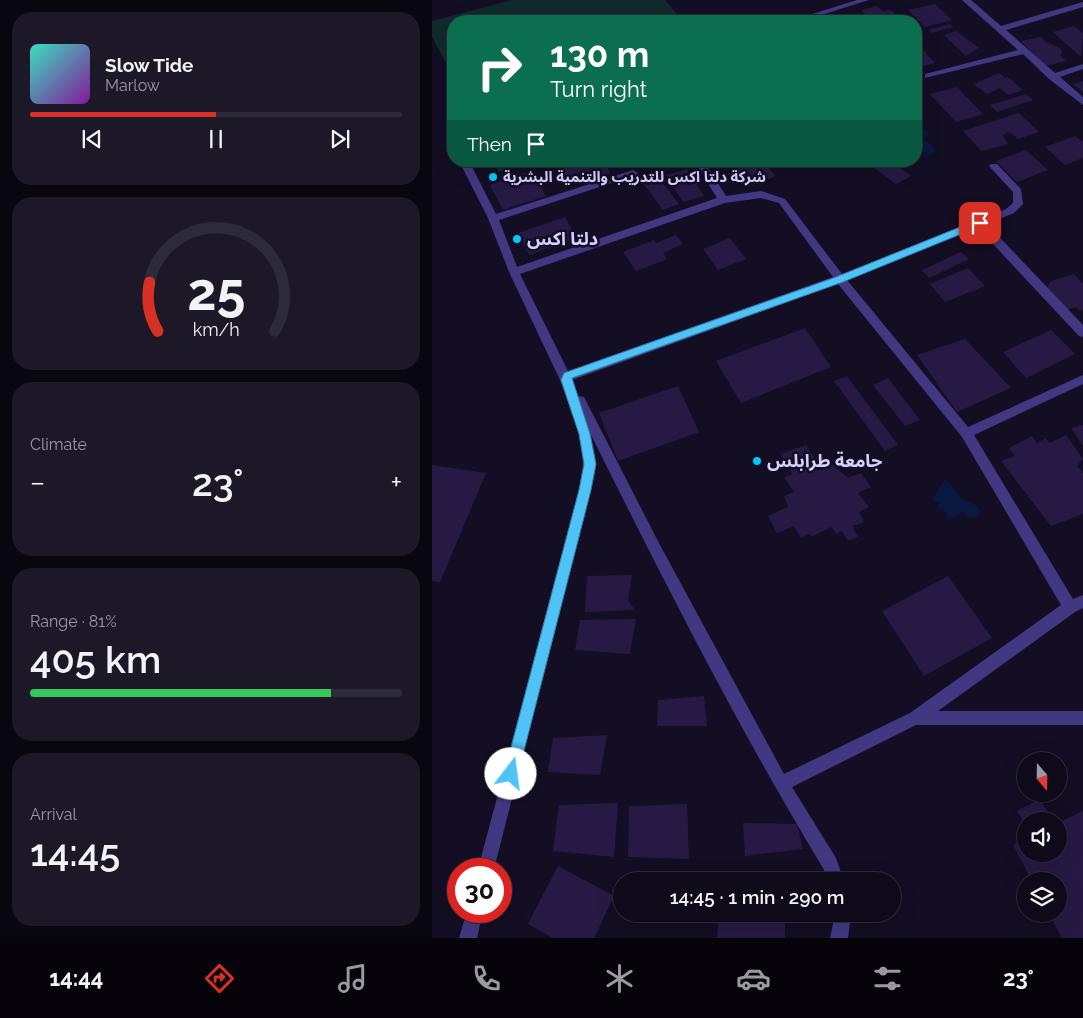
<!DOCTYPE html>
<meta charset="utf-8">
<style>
body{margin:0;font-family:Raleway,"Noto Sans Arabic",sans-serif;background:#1c1827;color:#f1f3f6;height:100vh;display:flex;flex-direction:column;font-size:19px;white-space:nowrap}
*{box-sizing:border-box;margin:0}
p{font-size:16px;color:#9b9aa2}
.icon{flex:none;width:28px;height:28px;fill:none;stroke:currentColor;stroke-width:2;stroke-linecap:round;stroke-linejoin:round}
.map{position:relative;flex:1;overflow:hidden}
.sheet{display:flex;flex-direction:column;gap:12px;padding:12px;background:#08060e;width:432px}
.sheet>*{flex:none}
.top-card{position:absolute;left:15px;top:15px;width:475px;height:152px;border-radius:20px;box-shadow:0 5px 20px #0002,0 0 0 1px #2e2b39;background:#0b6e4f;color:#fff;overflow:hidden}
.needle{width:32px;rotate:160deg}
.buttons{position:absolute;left:585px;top:752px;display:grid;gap:10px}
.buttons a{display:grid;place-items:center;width:50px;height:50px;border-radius:50%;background:#0e0a1a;box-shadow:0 5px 20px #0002,0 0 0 1px #2e2b39;font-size:25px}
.speed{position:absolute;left:15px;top:858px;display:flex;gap:10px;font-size:25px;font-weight:700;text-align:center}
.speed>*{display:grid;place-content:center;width:65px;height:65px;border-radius:50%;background:#0e0a1a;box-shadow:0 5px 20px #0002,0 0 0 1px #2e2b39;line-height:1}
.speed .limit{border:8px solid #d22;background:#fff;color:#111}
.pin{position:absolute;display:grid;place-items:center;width:42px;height:42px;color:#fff;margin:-21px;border-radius:10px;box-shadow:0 2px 8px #0006}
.me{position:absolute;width:55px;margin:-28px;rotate:15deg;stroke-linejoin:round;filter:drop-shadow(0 0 4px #0008)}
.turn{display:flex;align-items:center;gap:18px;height:105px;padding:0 20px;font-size:22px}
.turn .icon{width:65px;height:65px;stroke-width:2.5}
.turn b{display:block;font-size:35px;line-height:42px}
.then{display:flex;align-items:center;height:48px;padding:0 20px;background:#0003;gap:10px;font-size:19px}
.big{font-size:38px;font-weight:600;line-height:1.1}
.sheet .card{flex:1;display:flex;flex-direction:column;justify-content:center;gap:8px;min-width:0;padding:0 18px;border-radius:20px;background:#1c1827}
.sheet .dial{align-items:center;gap:0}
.dial svg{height:130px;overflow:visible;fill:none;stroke:#2e2b39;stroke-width:7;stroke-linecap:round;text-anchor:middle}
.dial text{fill:#f1f3f6;stroke:none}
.song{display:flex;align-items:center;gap:15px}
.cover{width:60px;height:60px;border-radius:8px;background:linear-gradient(135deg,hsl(170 70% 55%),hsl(290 70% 35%))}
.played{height:5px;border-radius:2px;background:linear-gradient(90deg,#d93025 50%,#2e2b39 50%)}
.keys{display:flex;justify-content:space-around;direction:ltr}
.heat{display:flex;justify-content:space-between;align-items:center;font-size:28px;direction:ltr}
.charge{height:8px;border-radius:4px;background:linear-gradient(90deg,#34c759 81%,#2e2b39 0)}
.trip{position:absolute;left:181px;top:872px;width:288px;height:50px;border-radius:25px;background:#0e0a1a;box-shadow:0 5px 20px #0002,0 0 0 1px #2e2b39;font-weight:600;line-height:50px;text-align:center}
.menu{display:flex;height:80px;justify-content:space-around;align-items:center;background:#06040a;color:#9b9aa2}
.menu .icon{width:35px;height:35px}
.menu .selected{color:#d93025}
.menu b{font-size:22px;color:#f1f3f6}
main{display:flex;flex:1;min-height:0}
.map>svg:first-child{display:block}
.green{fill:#112b2d}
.water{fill:#091840}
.building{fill:#261a44}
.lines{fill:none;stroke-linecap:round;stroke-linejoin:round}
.minor{fill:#423882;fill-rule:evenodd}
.route{fill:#4fc3f7;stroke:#337fa1}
.poi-dot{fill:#00c9fa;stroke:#130e23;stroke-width:2}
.labels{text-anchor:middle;stroke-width:5;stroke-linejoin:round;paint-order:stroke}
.far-poi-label{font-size:15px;font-weight:bold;fill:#d9cfff;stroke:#130e23;text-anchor:start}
.poi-label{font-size:18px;font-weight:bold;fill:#d9cfff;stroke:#130e23;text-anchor:start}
</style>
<main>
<section class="sheet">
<div class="card">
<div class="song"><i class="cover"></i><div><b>Slow Tide</b><p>Marlow</p></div></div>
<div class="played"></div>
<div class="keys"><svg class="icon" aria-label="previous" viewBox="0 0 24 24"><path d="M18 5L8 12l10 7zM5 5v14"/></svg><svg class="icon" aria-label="pause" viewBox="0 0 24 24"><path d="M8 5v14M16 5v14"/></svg><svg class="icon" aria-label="next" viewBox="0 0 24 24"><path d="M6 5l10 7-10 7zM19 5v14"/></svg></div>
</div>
<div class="card dial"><svg viewBox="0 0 100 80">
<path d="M14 69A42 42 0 1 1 86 69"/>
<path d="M14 69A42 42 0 0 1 9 39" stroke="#d93025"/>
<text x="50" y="56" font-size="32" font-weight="700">25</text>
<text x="50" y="72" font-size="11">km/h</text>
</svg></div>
<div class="card"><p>Climate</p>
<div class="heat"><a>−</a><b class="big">23°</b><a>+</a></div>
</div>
<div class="card"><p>Range · 81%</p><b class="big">405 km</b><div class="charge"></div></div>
<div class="card"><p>Arrival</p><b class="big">14:45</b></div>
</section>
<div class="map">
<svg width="651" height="938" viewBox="0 0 651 938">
<rect width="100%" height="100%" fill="#130e23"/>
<path class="green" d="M 80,0 L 233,0 L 251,21 L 21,21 L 21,76 L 0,37 L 0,21 Z
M 61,161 L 102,161 L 67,172 Z"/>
<path class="water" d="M 489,129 L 494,130 L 497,134 L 491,140 L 500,145 L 503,150 L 502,154 L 496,155 L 484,146 L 484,133 Z
M 513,479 L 530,499 L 543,505 L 549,511 L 542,518 L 535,517 L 531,511 L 522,518 L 516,519 L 513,510 L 506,509 L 507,502 L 499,501 Z"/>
<path class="building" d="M 503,4 L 520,20 L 493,27 L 476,10 Z
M 445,6 L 451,11 L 458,10 L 465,15 L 469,14 L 475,21 L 434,21 L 431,17 L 434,15 L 429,10 Z
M 518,24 L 521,27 L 500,33 L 497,30 Z
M 642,26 L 651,33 L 649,57 L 621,32 Z
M 524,31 L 547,48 L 534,56 L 512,35 Z
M 609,37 L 614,42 L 628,48 L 630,51 L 629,56 L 634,61 L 613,66 L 589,41 Z
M 484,44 L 485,44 L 503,63 L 484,68 Z
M 567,73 L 573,78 L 576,77 L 591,90 L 576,95 L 568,88 L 555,94 L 542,84 Z
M 651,81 L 651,92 L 641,84 Z
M 525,87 L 551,114 L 524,122 L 498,94 Z
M 594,94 L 601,100 L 565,112 L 558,105 Z
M 587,113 L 607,132 L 586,139 L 578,132 L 571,135 L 576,144 L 550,151 L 531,131 Z
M 643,136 L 651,142 L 651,158 L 633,165 L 613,147 Z
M 594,150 L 616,170 L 585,182 L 564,161 Z
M 136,161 L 160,161 L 161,168 L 174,165 L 178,173 L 134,185 L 124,164 Z
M 320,161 L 330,161 L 344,176 L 315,187 L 299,169 Z
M 424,161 L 459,161 L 479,176 L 464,184 L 438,165 L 430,168 Z
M 255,169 L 272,196 L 251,202 L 234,175 Z
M 99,171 L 114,196 L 71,210 L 58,185 Z
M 227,178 L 247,204 L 231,210 L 212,184 Z
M 133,217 L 144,238 L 97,255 L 86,233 Z
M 244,235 L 251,244 L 231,253 L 235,259 L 204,271 L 191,252 L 222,240 L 224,243 Z
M 298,238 L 314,259 L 286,270 L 271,249 Z
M 529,252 L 537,259 L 497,278 L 490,270 Z
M 536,268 L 553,286 L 513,302 L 498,284 Z
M 642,274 L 651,284 L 651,310 L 648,311 L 644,307 L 635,310 L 615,288 L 619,281 Z
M 373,328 L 399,367 L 309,403 L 284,361 Z
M 619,330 L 643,354 L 594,378 L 571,352 Z
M 533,339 L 579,388 L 525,412 L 485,355 Z
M 415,376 L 466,445 L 453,451 L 402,381 Z
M 456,378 L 488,420 L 473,426 L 441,385 Z
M 246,386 L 267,432 L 186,461 L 167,413 Z
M 651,425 L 651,446 L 639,428 Z
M 634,435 L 651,459 L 645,466 L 651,473 L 651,514 L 619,526 L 569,461 L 583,456 L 577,448 L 600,436 L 605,443 L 614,438 L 617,443 Z
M 374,445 L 386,463 L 395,460 L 416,478 L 429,473 L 439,487 L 426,493 L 437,507 L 427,512 L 432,522 L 420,526 L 426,537 L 416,541 L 410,531 L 405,534 L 399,527 L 379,537 L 378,534 L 369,538 L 362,526 L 345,533 L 336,516 L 356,507 L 352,496 L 362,492 L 352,477 L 360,474 L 349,454 Z
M 0,465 L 54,473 L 8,582 L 0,581 Z
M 200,575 L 196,600 L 203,610 L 153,612 L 155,576 Z
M 516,576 L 560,638 L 492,676 L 450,611 Z
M 204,619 L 198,654 L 143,650 L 148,620 Z
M 272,696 L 275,726 L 225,726 L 226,700 Z
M 175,735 L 168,775 L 116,772 L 121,738 Z
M 608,799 L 621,821 L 594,821 L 594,826 L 585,811 Z
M 186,803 L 182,857 L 121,851 L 127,805 Z
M 255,804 L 257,859 L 196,857 L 197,806 Z
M 651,811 L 651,938 L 630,938 L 617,914 L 626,914 L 626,881 L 600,881 L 581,845 L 594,838 L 594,854 L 626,854 L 626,823 Z
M 311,823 L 365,824 L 371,849 L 313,856 Z
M 126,866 L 182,896 L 162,938 L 121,938 L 96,924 Z
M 287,914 L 353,914 L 353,938 L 285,938 Z"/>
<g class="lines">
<path class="minor" d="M 425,0 L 437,0 L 370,21 L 358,21 Z
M 530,0 L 539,0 L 569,26 L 651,2 L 651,7 L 574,30 L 623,73 L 651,64 L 651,69 L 628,77 L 651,97 L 651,105 L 617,79 L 591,54 L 493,78 L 493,74 L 586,50 Z
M 27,161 L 37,161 L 64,214 L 198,171 L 201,170 L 206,173 L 204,175 L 67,220 L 85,267 L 285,198 L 262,161 L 272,161 L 294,196 L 329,191 L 353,199 L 410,274 L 574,209 L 581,203 L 581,192 L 557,166 L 559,164 L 565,164 L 589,189 L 591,204 L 582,213 L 555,224 L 651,325 L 651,337 L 647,336 L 546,228 L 415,280 L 536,427 L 651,375 L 651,384 L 542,435 L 641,599 L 651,595 L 651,608 L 643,612 L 506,711 L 651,711 L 651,725 L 484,725 L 360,787 L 404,858 L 412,881 L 396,881 L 391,868 C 306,728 232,581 159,435 L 164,464 L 159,490 L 62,869 L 46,869 L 147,490 L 152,464 L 147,433 L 128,380 L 77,272 L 56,218 ZM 329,198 L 347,203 L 401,277 L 136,371 L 88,274 L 293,203 ZM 406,284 L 530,437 L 629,605 L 478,713 L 352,774 L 228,545 L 152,397 L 146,396 L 140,380 Z
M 35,911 L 51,911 L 45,938 L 27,938 Z
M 403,914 L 419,914 L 416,938 L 398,938 Z"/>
</g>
<path class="route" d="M 548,219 L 551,220 L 551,225 L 411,282 L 140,378 L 158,434 L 164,464 L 159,490 L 86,774 L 84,779 L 79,781 L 74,779 L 72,774 L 147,490 L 152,464 L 147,434 L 129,380 L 132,373 L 404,277 Z"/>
<g class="poi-dot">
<circle cx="61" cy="177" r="5"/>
<circle cx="85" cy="239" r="5"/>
<circle cx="325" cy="461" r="5"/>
</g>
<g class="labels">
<g class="far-poi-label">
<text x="71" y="182">شركة دلتا اكس للتدريب والتنمية البشرية</text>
</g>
<g class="poi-label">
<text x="95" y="245">دلتا اكس</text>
<text x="335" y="467">جامعة طرابلس</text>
</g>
</g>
</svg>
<div class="buttons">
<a><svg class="needle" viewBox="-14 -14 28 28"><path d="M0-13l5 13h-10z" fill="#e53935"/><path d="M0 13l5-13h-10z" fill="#9b9aa2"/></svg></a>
<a><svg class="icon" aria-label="sound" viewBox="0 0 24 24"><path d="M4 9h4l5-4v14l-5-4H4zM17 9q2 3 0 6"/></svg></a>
<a><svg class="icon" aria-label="layers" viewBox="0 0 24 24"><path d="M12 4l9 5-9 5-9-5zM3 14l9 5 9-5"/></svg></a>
</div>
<div class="speed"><div class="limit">30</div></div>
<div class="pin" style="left:548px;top:223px;background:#d93025"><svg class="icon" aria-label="arrive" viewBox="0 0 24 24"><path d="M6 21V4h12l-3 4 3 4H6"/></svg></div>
<svg class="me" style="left:79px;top:774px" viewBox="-20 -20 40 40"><circle r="19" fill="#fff"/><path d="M0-13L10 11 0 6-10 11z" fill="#4fc3f7"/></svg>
<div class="trip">14:45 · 1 min · 290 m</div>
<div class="top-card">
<div class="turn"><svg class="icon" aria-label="right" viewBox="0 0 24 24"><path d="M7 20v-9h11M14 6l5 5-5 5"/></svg><div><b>130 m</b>Turn right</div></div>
<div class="then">Then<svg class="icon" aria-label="arrive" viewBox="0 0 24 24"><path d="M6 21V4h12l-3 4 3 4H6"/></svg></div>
</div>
</div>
</main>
<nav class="menu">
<b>14:44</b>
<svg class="icon selected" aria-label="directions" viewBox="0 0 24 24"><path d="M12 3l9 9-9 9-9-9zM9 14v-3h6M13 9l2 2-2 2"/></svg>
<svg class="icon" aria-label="music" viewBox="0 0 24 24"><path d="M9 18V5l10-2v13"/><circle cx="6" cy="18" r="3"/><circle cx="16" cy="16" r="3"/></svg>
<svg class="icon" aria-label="phone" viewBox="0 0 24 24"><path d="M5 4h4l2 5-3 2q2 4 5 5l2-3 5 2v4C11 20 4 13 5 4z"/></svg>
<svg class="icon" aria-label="climate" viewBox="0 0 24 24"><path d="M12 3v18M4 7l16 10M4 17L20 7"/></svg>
<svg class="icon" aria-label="car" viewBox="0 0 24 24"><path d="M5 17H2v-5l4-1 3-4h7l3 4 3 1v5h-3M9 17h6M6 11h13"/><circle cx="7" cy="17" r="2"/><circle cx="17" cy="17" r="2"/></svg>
<svg class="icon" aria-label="filters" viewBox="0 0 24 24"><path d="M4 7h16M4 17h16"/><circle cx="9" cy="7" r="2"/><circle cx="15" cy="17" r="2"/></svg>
<b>23°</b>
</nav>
